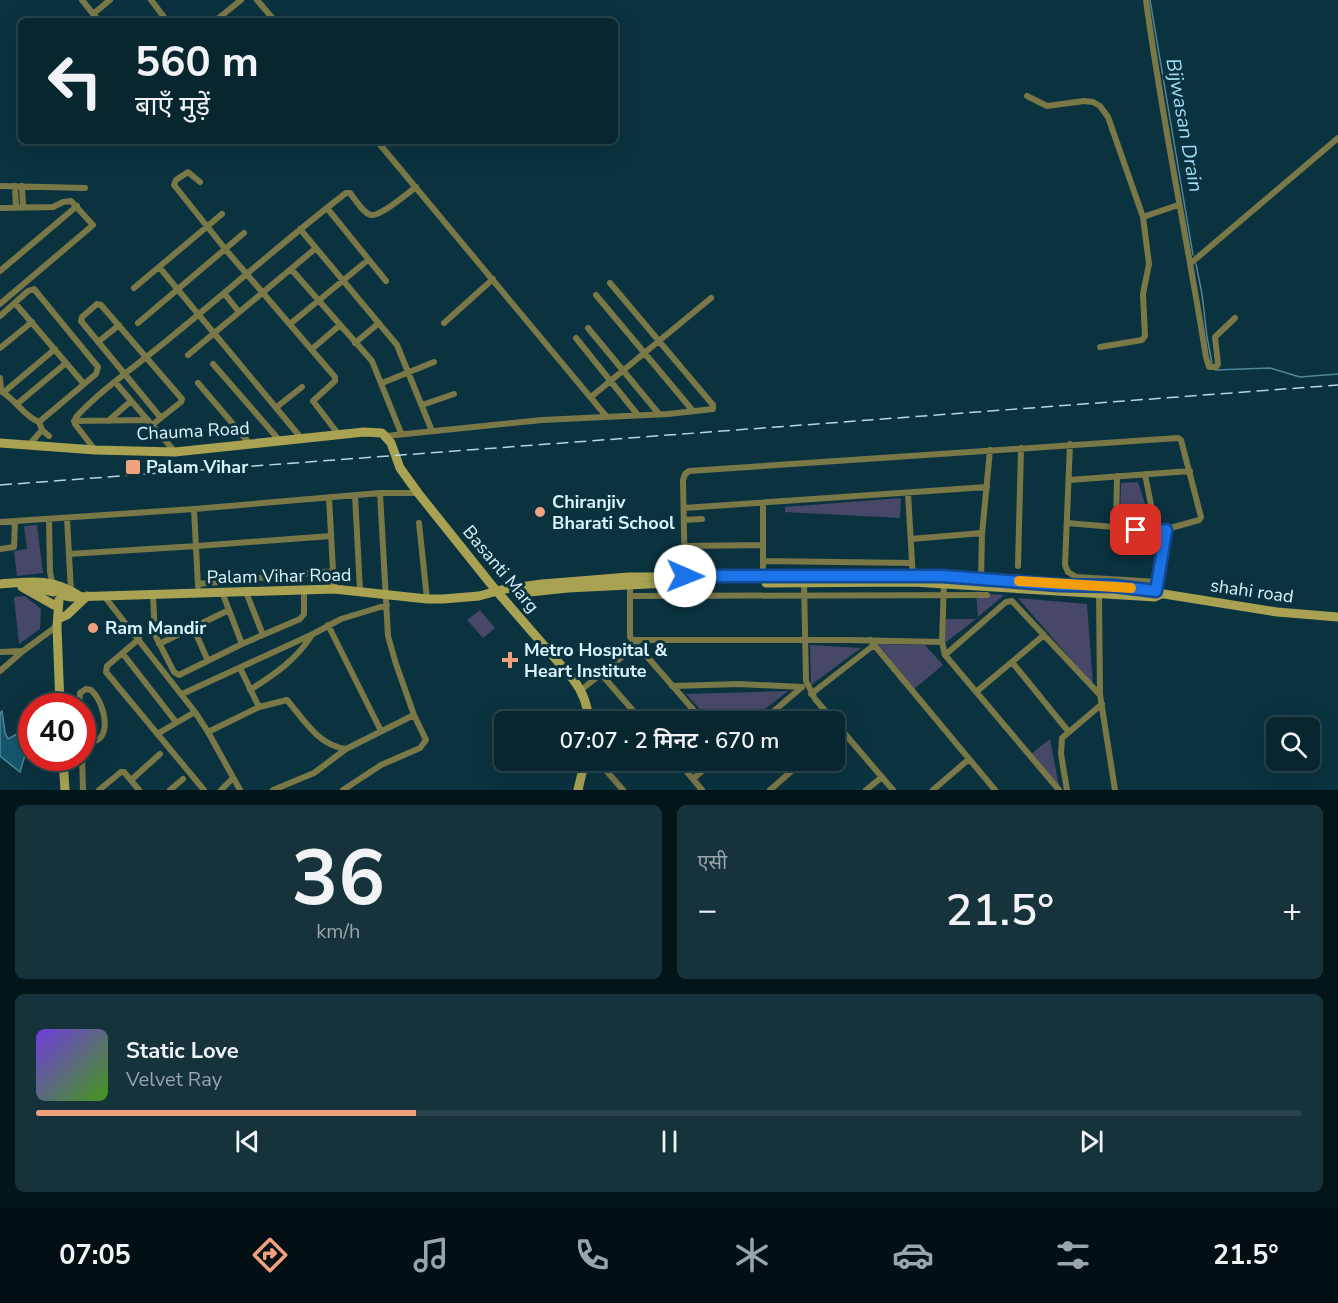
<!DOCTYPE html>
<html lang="hi">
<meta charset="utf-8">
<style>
body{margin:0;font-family:"Nunito Sans","Noto Sans Devanagari",sans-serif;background:#16323b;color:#f1f3f6;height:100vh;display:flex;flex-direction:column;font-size:22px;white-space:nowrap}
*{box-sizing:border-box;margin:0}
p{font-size:20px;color:#98a5aa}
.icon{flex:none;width:33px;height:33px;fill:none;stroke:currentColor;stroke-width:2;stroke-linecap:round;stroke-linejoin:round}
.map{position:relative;height:790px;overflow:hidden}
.drawer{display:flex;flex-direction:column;gap:15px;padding:15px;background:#04151a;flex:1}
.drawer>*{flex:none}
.top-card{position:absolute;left:18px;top:18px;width:600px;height:126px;border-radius:9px;box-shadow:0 6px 24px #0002,0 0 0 2px #29434b;background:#08262f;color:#f1f3f6;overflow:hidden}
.tools{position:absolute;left:1266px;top:717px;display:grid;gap:12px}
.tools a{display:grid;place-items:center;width:54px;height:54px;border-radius:9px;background:#08262f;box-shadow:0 6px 24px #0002,0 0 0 2px #29434b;font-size:30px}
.speed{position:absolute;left:18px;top:693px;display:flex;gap:12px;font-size:30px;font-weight:700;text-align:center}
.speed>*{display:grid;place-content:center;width:78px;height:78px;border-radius:50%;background:#08262f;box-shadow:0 6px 24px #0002,0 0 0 2px #29434b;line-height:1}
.speed .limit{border:9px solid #d22;background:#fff;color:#111}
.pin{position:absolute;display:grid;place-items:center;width:51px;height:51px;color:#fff;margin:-26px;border-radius:12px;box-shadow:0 3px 9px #0006}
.me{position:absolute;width:66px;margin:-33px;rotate:91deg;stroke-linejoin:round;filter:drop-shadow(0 0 4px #0008)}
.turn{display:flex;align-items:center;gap:21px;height:126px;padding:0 18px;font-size:27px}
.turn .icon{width:78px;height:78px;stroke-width:2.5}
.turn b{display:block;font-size:42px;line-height:51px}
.big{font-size:45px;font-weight:600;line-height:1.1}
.drawer .tile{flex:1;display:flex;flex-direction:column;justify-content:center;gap:9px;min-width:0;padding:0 21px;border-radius:9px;background:#16323b}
.drawer .dial{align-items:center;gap:0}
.dial b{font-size:78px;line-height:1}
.song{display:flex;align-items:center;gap:18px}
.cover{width:72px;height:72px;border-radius:9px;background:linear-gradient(135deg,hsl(260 70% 55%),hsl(100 70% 35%))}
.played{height:6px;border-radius:3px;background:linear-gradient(90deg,#f1a17d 30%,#29434b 30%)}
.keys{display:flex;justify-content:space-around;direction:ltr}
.heat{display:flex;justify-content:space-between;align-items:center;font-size:33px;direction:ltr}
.drawer .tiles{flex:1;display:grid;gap:15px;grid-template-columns:1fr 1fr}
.tile:last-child{grid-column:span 2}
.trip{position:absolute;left:494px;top:711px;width:351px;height:60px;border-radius:9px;background:#08262f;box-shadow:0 6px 24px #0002,0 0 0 2px #29434b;font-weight:600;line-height:60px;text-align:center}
.tabs{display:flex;height:96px;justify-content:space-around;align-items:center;background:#030f13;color:#98a5aa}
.tabs .icon{width:42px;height:42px}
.tabs .active{color:#f1a17d}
.tabs b{font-size:27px;color:#f1f3f6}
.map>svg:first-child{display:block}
.green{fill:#474767}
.water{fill:#16576d;stroke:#518698;stroke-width:1.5}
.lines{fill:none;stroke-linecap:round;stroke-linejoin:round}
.stream{stroke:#518698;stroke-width:1.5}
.street{stroke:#7b7848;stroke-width:6}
.secondary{stroke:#a8a252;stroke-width:9}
.rail{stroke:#b9d5e0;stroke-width:1.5;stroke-dasharray:12 6;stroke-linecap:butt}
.route-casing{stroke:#114b97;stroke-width:15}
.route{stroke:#1a73e8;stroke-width:10}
.slow{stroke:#f59e0b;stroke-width:10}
.poi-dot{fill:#f1a17d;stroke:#0b323f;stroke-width:2}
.labels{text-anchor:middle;stroke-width:6;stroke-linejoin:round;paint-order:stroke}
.street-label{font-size:18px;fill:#daf4fe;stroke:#0b323f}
.poi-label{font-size:18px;font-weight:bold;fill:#daf4fe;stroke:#0b323f;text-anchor:start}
.water-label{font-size:20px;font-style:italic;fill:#9fdef6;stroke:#0b323f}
</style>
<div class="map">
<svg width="1338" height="790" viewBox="0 0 1338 790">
<rect width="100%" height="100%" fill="#0b323f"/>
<path class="green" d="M 1138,482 L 1152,526 L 1120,523 L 1121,483 Z
M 901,498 L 900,518 L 785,512 L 785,507 Z
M 37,525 L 43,573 L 17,576 L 14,551 L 27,549 L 24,526 Z
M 976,593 L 1004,595 L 978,617 Z
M 25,596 L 41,609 L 40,629 L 19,644 L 14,597 Z
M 1018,598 L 1087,604 L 1093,685 Z
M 480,610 L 495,628 L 483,638 L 467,620 Z
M 945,619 L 976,619 L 945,643 Z
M 878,644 L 925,645 L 943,665 L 914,689 Z
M 810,645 L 861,648 L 811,685 Z
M 788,691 L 750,721 L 710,721 L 686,694 Z
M 1050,739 L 1059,786 L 1031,754 Z"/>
<path class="water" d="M 2,711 L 5,733 L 8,739 L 24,730 L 28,745 L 20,772 L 0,756 L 0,713 Z"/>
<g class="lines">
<path class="stream" d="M 1150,0 L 1193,255
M 1196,264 L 1202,294 L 1207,337 L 1212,363
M 1215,370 L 1270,368 L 1300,377 L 1338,374"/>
<path class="street" d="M 82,0 L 99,21
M 151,0 L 167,21
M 257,0 L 275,21
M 1146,0 C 1162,120 1187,238 1206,357 L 1209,367 L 1216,367 L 1218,364 L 1215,337 L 1235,318
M 93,14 L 110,0
M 215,21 L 241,0
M 1027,96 L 1047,106 L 1084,101 L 1093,102 L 1100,106 L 1108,117 L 1143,217 L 1149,264 L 1143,294 L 1145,336 L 1142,340 L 1100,347
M 377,141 L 606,416
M 200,182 L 188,172 L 176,180 L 174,185 L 226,250 L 335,377 L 335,381 L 313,401 L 339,435
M 0,186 L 85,188
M 15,186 L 16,207
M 22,186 L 23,207
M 0,208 L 53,207 L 63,202 L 71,201 L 93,225 L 0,304
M 327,208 L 386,281
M 1143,217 L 1178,205
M 300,229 L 397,345 L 432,431
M 1191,263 L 1338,138
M 159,267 L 302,439
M 291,269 L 372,361 L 401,433
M 0,271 L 77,206
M 134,288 L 222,214
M 224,293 L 239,312
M 596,295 L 693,411
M 15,303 L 84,384
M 0,316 L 28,291 L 34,289 L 98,367 L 96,374 L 39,422
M 138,323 L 244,233
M 444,323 L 493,279
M 290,324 L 368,260
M 588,328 L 659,414
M 576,338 L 637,414
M 98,342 L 119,325
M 355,343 L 379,323
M 0,348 L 32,322
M 312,349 L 340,325
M 188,355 L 316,248
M 213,364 L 280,441
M 0,378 L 1,390
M 115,382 L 175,452
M 198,383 L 250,444
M 382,383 L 434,362
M 0,391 C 15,398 23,416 39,422 L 42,430 L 49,436
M 4,392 L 55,349
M 591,397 L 711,298
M 17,404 L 66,363
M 422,405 L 454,394
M 278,406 L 302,387
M 74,421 L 148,420
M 108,421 L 131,401
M 152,425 L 181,402 L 182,399 L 101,305 L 97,304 L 82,317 L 81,321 L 161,418
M 386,436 L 542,420 L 668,414 L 713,409 L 713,405 L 610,283
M 1070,444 L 1065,565 L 1068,572 L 1076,577 L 1158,582
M 29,445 L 42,430
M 95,450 L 75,424 L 76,417 C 104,387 139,364 170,338 C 229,290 286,239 346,193 L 350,193 C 355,199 363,213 371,215 C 380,217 408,193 416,187
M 1145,474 L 1156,531
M 1069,480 L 1190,471
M 908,493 L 913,579
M 355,495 L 360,591
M 329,497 L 334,589
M 763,503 L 763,580
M 684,508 L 987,487
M 194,509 L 198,586
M 67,518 L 71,592
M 49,519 L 50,572 L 53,587
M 684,520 L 702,519
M 0,522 L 194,509 L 380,493 L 418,493
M 419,523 L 427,599
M 1116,528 L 1117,476
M 911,539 L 982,533
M 685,546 L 763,545
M 0,549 L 14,547 L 15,521
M 69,554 L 197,546 L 331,536
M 763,561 L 912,563
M 1018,566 L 1021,448
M 981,579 L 982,534 L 990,450
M 944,581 L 942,642 L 945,655 L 1059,790
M 685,582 L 683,480 L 685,474 L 689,471 L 1178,438 L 1181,440 L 1201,517 L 1199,520 L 1160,531 L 1067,523
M 804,583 L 806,681 L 815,699 L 893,790
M 198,584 L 333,571
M 630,584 L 630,637 L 704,722
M 1099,591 L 1100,695 L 1115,790
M 222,592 L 242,644
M 246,592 L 263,635
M 1155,594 L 1166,530
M 153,595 L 155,635 L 174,672 L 179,675 L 242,644 L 300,619 L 304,614 L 304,589
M 104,596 L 195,712 L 208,732 L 240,790
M 630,596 L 987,595
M 328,625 L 381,731
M 193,627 L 208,661
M 139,639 L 107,666 L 106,672 L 204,790
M 632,640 L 848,640 L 942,642
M 870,640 L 995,790
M 159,644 L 229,610
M 0,652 L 23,651
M 123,654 L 176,722
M 945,655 L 1006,602 L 1012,601 L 1100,695
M 1012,662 L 1068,731
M 240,668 L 259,707
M 0,671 L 23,651 L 57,626
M 601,674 L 643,722
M 672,686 L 739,684 L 802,687
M 250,690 C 275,674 296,660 312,635
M 581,690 L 636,646
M 976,692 L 1044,635
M 182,694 L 313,634 L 341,619 L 387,605
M 811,694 L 874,645
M 79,706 L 80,693 L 86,689 L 91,690 C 101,699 110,724 101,737 C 97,742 89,743 82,744
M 761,722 L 802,687
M 208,732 L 259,707 L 287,700 C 304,720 318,745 346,749
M 157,734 L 195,712
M 834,735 L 841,729
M 82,755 L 83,790
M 597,760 L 623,790
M 677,760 L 702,790
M 693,779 L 715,760
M 131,780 L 160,754
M 99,790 L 121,772 L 124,772 L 139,790
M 170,790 L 183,779
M 221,790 L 233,778
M 273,790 L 314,773 L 346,749 L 414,715
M 343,790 L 381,765 L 420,748 L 426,740 L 414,715 L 396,664 L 388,636 L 380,493
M 770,790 L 804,760
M 866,790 L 882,777
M 933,790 L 969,759
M 1067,790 L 1061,754 L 1062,738 L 1102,704"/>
<path class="secondary" d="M 0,443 L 95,450 L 175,452 L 364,432 L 382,433 L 391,443 L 400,468 L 418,493 L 494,588 L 573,679 C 583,692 588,705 589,722
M 766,583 L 913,582 L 1155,597 L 1159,595
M 0,584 C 32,581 53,578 81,597
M 24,585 L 54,592
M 22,587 L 54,605
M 520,593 L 568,588 L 668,583
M 61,595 L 71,597 L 334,589 L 427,599 L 443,599 L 479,596 L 505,589 L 542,584 L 629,577 L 942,576 L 1059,585 L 1114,586 L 1277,612 L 1338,617
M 59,600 L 57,626 L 60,706
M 58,619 L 67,615 L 87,596
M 63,758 L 65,790
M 578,790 L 585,760"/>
<path class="rail" d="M 0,485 L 1338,385"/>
</g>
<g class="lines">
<defs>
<path id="route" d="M 685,576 L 942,576 L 1059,585 L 1114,586 L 1156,591 L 1166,530 L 1156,531 L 1136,530"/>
</defs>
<use href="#route" class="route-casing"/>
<use href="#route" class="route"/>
<path class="slow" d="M 1019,581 L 1131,588"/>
</g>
<g class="poi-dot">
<rect x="125" y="459" width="16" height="16" rx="3"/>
<circle cx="540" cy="512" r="6"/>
<circle cx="93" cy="628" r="6"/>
<path d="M507 651h6v6h6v6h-6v6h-6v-6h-6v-6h6z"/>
</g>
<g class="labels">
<g class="street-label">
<text transform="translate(193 431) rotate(-3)" y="6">Chauma Road</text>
<text transform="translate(501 569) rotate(50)" y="6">Basanti Marg</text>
<text transform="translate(279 576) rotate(-1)" y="6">Palam Vihar Road</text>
<text transform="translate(1252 591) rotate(8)" y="6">shahi road</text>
</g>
<g class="poi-label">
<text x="146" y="473">Palam Vihar</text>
<text x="552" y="508">Chiranjiv<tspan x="552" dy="21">Bharati School</tspan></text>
<text x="105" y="634">Ram Mandir</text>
<text x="524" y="656">Metro Hospital &amp;<tspan x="524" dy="21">Heart Institute</tspan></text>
</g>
<g class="water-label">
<text transform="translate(1185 125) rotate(80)" y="7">Bijwasan Drain</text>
</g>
</g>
</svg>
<div class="tools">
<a><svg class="icon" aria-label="search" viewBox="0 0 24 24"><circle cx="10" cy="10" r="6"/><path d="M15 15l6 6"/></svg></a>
</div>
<div class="speed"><div class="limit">40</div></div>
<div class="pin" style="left:1136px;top:530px;background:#d93025"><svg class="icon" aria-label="arrive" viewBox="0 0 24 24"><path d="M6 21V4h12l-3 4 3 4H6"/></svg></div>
<svg class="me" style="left:685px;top:576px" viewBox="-20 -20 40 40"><circle r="19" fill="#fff"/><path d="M0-13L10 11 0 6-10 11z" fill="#1a73e8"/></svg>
<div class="trip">07:07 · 2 मिनट · 670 m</div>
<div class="top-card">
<div class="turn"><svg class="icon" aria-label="left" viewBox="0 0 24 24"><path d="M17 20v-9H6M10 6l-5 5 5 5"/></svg><div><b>560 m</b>बाएँ मुड़ें</div></div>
</div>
</div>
<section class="drawer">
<div class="tiles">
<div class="tile dial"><b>36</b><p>km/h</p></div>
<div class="tile"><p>एसी</p>
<div class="heat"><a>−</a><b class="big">21.5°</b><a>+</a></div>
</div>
<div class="tile">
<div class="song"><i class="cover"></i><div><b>Static Love</b><p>Velvet Ray</p></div></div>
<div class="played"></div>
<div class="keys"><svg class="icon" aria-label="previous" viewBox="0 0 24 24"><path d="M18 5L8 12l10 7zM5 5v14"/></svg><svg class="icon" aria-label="pause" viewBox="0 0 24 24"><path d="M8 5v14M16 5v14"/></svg><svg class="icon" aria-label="next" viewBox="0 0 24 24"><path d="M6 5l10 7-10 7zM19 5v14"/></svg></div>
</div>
</div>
</section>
<nav class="tabs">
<b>07:05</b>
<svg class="icon active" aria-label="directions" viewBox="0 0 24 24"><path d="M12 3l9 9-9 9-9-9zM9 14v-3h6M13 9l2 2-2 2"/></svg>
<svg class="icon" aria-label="music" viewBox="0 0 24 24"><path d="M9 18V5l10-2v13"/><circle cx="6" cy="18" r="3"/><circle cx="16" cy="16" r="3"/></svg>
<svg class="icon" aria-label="phone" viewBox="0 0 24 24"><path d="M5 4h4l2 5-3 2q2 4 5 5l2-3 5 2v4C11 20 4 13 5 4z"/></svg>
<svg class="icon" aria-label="climate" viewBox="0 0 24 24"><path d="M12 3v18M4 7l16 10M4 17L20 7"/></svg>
<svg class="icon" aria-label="car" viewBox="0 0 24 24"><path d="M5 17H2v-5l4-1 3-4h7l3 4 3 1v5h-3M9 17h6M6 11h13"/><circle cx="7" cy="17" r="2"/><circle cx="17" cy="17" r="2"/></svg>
<svg class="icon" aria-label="filters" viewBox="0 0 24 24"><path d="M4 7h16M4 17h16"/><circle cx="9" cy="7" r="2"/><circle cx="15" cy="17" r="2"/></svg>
<b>21.5°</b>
</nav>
